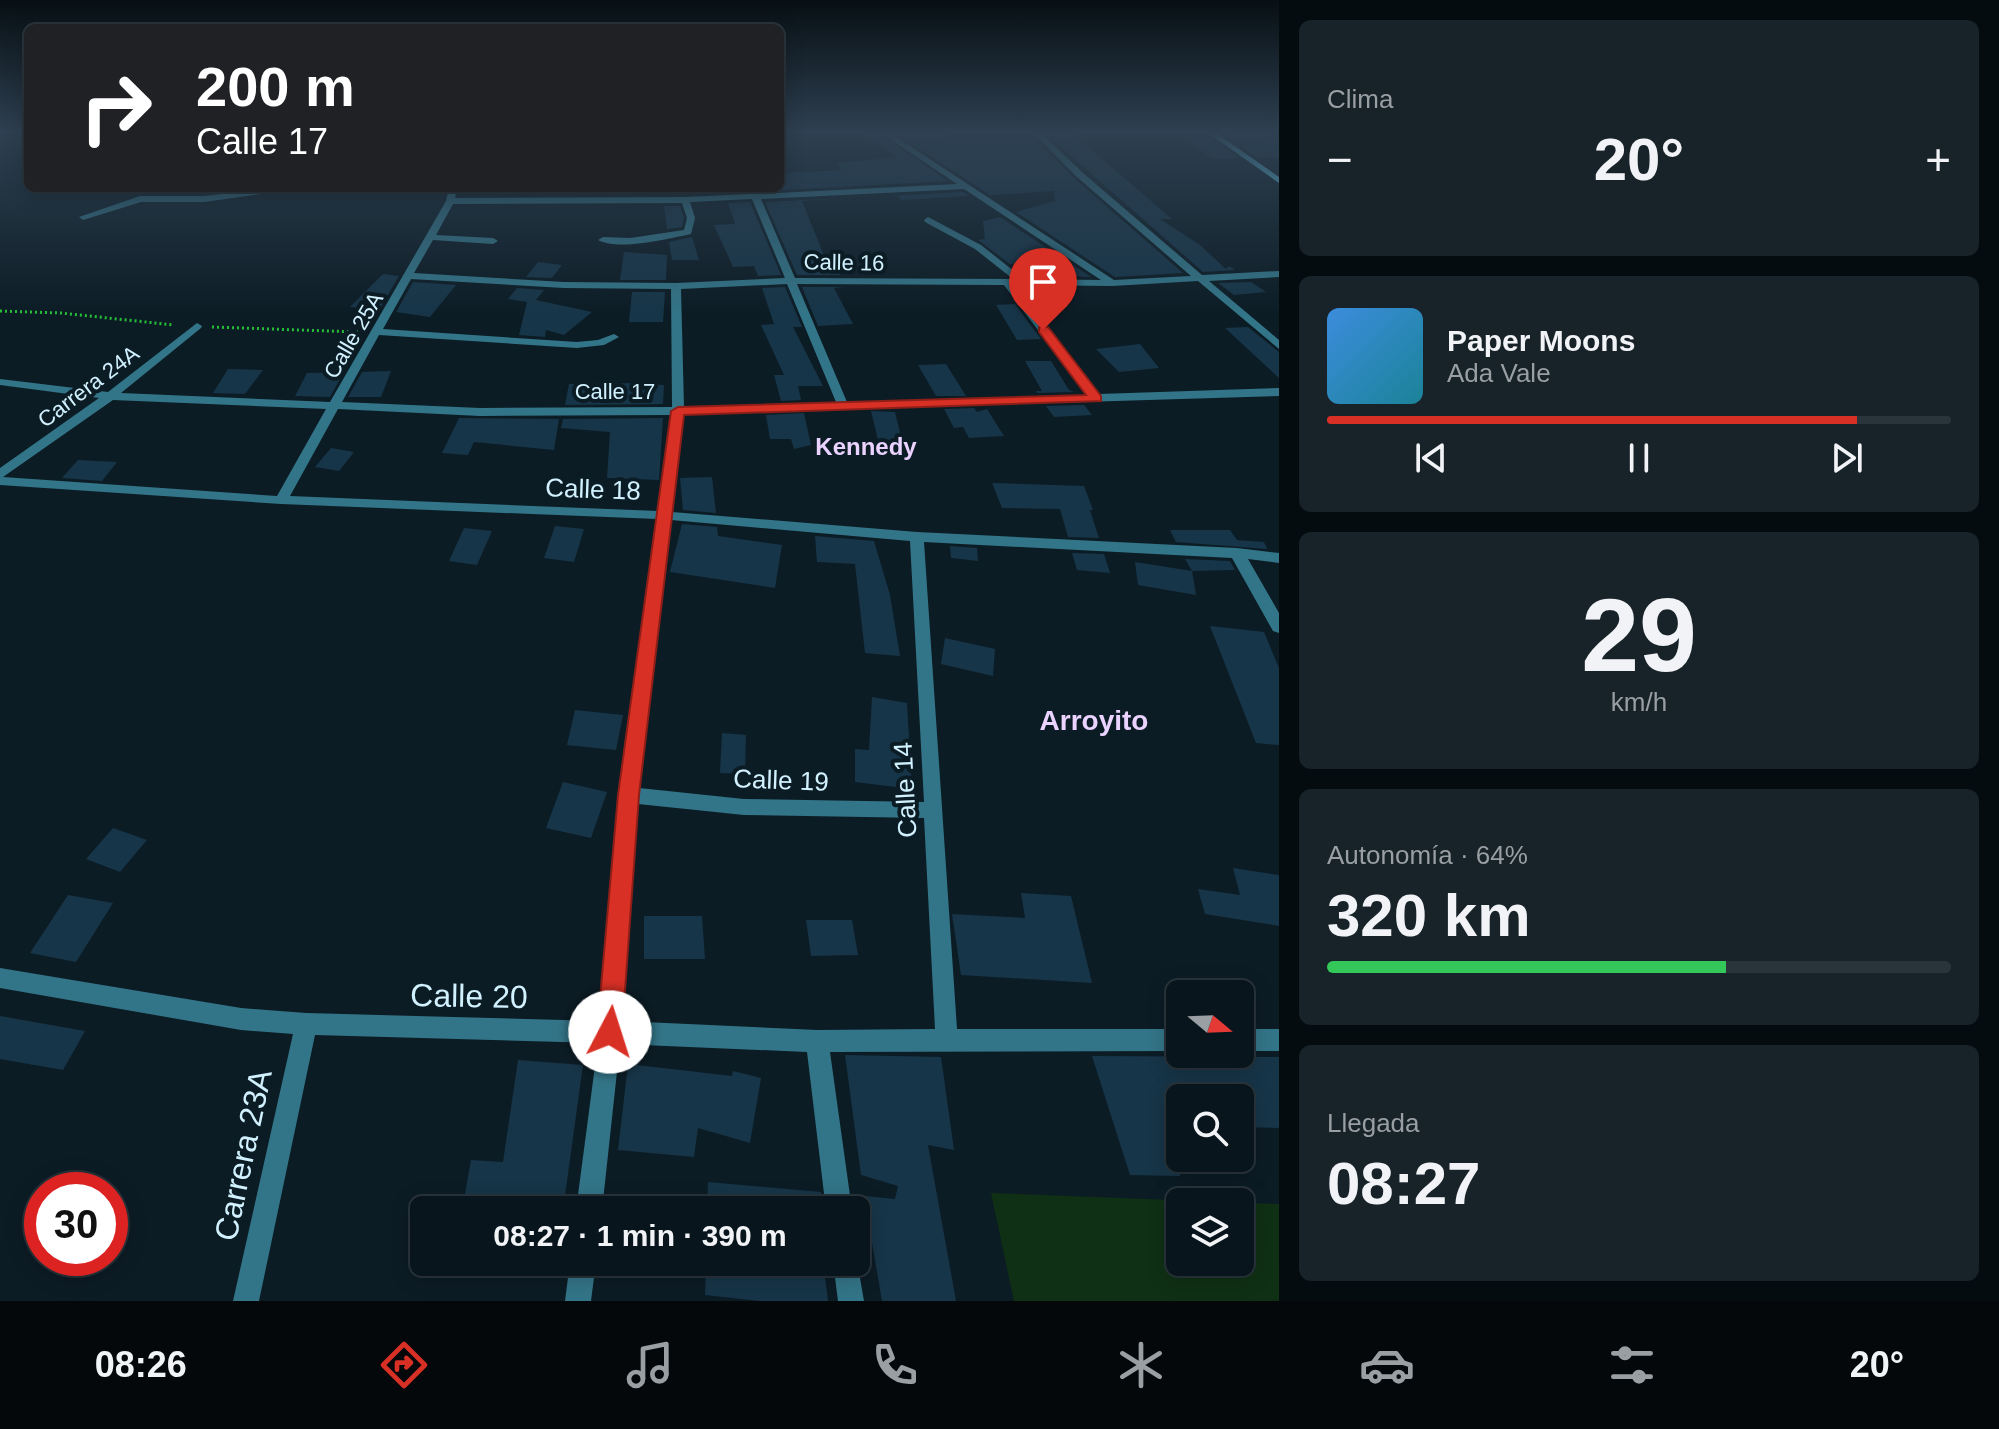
<!DOCTYPE html>
<html lang="es">
<meta charset="utf-8">
<style>
body{margin:0;font-family:Arial,sans-serif;background:#172229;color:#f1f3f6;height:100vh;display:flex;flex-direction:column;font-size:30px;white-space:nowrap}
*{box-sizing:border-box;margin:0}
p{font-size:26px;color:#999fa3}
.icon{flex:none;width:44px;height:44px;fill:none;stroke:currentColor;stroke-width:2;stroke-linecap:round;stroke-linejoin:round}
.map{position:relative;flex:1;overflow:hidden}
.sheet{display:flex;flex-direction:column;gap:20px;padding:20px;background:#050c0f;width:720px}
.sheet>*{flex:none}
.guide{position:absolute;left:24px;top:24px;width:760px;height:168px;border-radius:12px;box-shadow:0 4px 20px #0003,0 0 0 2px #29343b;background:#202124;color:#fff;overflow:hidden}
.needle{width:52px;rotate:109deg}
.tools{position:absolute;left:1166px;top:980px;display:grid;gap:16px}
.tools a{display:grid;place-items:center;width:88px;height:88px;border-radius:12px;background:#09151c;box-shadow:0 4px 20px #0003,0 0 0 2px #29343b;font-size:40px}
.speed{position:absolute;left:24px;top:1172px;display:flex;gap:16px;font-size:40px;font-weight:700;text-align:center}
.speed>*{display:grid;place-content:center;width:104px;height:104px;border-radius:50%;background:#09151c;box-shadow:0 4px 20px #0003,0 0 0 2px #29343b;line-height:1}
.speed .limit{border:12px solid #d22;background:#fff;color:#111}
.pin{position:absolute;display:grid;place-items:center;width:68px;height:68px;color:#fff;margin:-82px -34px;border-radius:50% 50% 50% 0;rotate:-45deg;box-shadow:0 0 8px #0007}
.pin .icon{rotate:45deg}
.me{position:absolute;width:88px;margin:-44px;rotate:5deg;stroke-linejoin:round;filter:drop-shadow(0 0 6px #0008)}
.turn{display:flex;align-items:center;gap:28px;height:168px;padding:0 40px;font-size:36px}
.turn .icon{width:104px;height:104px;stroke-width:2.5}
.turn b{display:block;font-size:56px;line-height:68px}
.big{font-size:60px;font-weight:700;line-height:1.1}
.sheet .card{flex:1;display:flex;flex-direction:column;justify-content:center;gap:12px;min-width:0;padding:0 28px;border-radius:12px;background:#172229}
.sheet .dial{align-items:center;gap:0}
.dial b{font-size:104px;line-height:1}
.song{display:flex;align-items:center;gap:24px}
.cover{width:96px;height:96px;border-radius:12px;background:linear-gradient(135deg,hsl(210 70% 55%),hsl(190 70% 35%))}
.played{height:8px;border-radius:4px;background:linear-gradient(90deg,#d93025 85%,#29343b 85%)}
.keys{display:flex;justify-content:space-around;direction:ltr}
.heat{display:flex;justify-content:space-between;align-items:center;font-size:44px;direction:ltr}
.charge{height:12px;border-radius:6px;background:linear-gradient(90deg,#34c759 64%,#29343b 0)}
.trip{position:absolute;left:410px;top:1196px;width:460px;height:80px;border-radius:12px;background:#09151c;box-shadow:0 4px 20px #0003,0 0 0 2px #29343b;font-weight:700;line-height:80px;text-align:center}
.tab-bar{display:flex;height:128px;justify-content:space-around;align-items:center;background:#04080b;color:#999fa3}
.tab-bar .icon{width:56px;height:56px}
.tab-bar .selected{color:#d93025}
.tab-bar b{font-size:36px;color:#f1f3f6}
main{display:flex;flex:1;min-height:0}
.map>svg:first-child{display:block}
.green{fill:#0f3014}
.building{fill:#173548}
.lines{fill:none;stroke-linecap:round;stroke-linejoin:round}
.path{stroke:#24bf37;stroke-width:3;stroke-dasharray:2 3;stroke-linecap:butt}
.lane{fill:#337588;fill-rule:evenodd}
.street{fill:#337588;fill-rule:evenodd}
.secondary{fill:#68dfff;fill-rule:evenodd}
.route{fill:#d93025;stroke:#8d1f18;stroke-width:2}
.labels{text-anchor:middle;stroke-width:8;stroke-linejoin:round;paint-order:stroke}
.far-street-label{font-size:22px;fill:#d1f1ff;stroke:#0c1c25}
.far-neighbourhood-label{font-size:24px;font-weight:bold;fill:#ebd3ff;stroke:#0c1c25}
.street-label{font-size:26px;fill:#d1f1ff;stroke:#0c1c25}
.neighbourhood-label{font-size:28px;font-weight:bold;fill:#ebd3ff;stroke:#0c1c25}
.near-street-label{font-size:32px;fill:#d1f1ff;stroke:#0c1c25}
</style>
<main>
<div class="map">
<svg width="1279" height="1301" viewBox="0 0 1279 1301">
<rect width="100%" height="100%" fill="#0c1c25"/>
<path class="green" d="M 991,1193 L 1223,1202 L 1180,1202 L 1180,1262 L 1240,1262 L 1240,1203 L 1279,1204 L 1279,1301 L 1014,1301 Z"/>
<path class="building" d="M 857,133 L 878,133 L 948,181 L 761,191 L 784,188 L 780,173 L 842,170 L 836,163 L 898,157 Z
M 895,133 L 945,133 L 946,139 L 1033,137 L 1075,179 L 1183,273 L 1115,277 L 1016,212 L 1055,201 L 1054,191 L 990,195 Z
M 1045,133 L 1072,133 L 1172,219 L 1160,219 L 1200,245 L 1226,269 L 1229,266 L 1235,270 L 1203,272 Z
M 1226,135 L 1267,135 L 1279,142 L 1279,157 L 1257,158 Z
M 1185,138 L 1210,138 L 1239,158 L 1213,159 Z
M 963,192 L 969,196 L 901,200 L 897,195 L 888,196 Z
M 844,198 L 802,201 L 827,263 L 836,262 L 840,275 L 797,275 L 765,202 Z
M 750,202 L 781,275 L 758,276 L 754,266 L 733,267 L 714,225 L 735,224 L 728,203 Z
M 664,206 L 680,206 L 684,218 L 682,227 L 667,229 Z
M 1000,217 L 1091,277 L 1058,276 L 1044,261 L 1010,264 L 978,240 L 985,239 L 983,221 Z
M 692,237 L 699,260 L 672,260 L 669,242 Z
M 624,252 L 667,255 L 666,280 L 620,280 Z
M 538,262 L 562,265 L 552,278 L 526,277 Z
M 383,274 L 399,276 L 379,310 L 350,307 Z
M 413,282 L 456,285 L 430,317 L 396,312 Z
M 1251,282 L 1266,292 L 1234,295 L 1218,283 Z
M 785,287 L 802,327 L 793,327 L 823,386 L 798,386 L 801,400 L 781,401 L 774,375 L 784,375 L 761,325 L 774,324 L 762,288 Z
M 802,287 L 844,287 L 834,288 L 853,324 L 818,326 Z
M 517,288 L 544,290 L 536,300 L 592,312 L 564,335 L 546,330 L 545,337 L 519,335 L 527,302 L 508,299 Z
M 632,292 L 665,292 L 663,322 L 629,322 Z
M 1015,304 L 1041,339 L 1017,340 L 996,305 Z
M 1248,327 L 1279,352 L 1279,378 L 1225,328 Z
M 1140,344 L 1159,368 L 1119,372 L 1096,349 Z
M 1025,361 L 1051,361 L 1069,390 L 1074,392 L 1037,393 L 1036,391 L 1042,391 Z
M 946,364 L 966,396 L 936,396 L 918,365 Z
M 228,369 L 263,370 L 245,394 L 213,393 Z
M 391,371 L 381,397 L 348,397 L 362,372 Z
M 344,372 L 330,397 L 295,396 L 307,373 Z
M 633,383 L 664,385 L 663,404 L 565,405 L 569,384 Z
M 1084,405 L 1092,415 L 1054,417 L 1046,406 Z
M 974,408 L 977,412 L 987,409 L 1004,436 L 969,438 L 963,427 L 954,428 L 944,409 Z
M 871,411 L 895,412 L 902,441 L 878,440 Z
M 804,413 L 811,445 L 794,449 L 791,439 L 770,439 L 766,415 Z
M 459,418 L 559,419 L 554,450 L 474,442 L 468,455 L 442,453 Z
M 663,418 L 659,480 L 607,478 L 610,432 L 561,428 L 563,419 Z
M 331,448 L 354,452 L 339,471 L 315,467 Z
M 78,460 L 117,462 L 102,481 L 62,478 Z
M 712,477 L 716,513 L 683,510 L 680,478 Z
M 992,483 L 1084,486 L 1093,510 L 1090,510 L 1099,538 L 1068,537 L 1060,509 L 1002,508 Z
M 682,524 L 717,527 L 718,536 L 782,545 L 775,588 L 670,572 Z
M 555,526 L 584,529 L 574,562 L 544,558 Z
M 464,528 L 492,531 L 477,565 L 449,561 Z
M 1170,530 L 1230,530 L 1237,540 L 1264,542 L 1267,549 L 1176,542 Z
M 815,536 L 874,541 L 890,595 L 900,656 L 865,653 L 855,564 L 817,562 Z
M 950,546 L 977,548 L 978,561 L 951,558 Z
M 1072,553 L 1104,554 L 1110,573 L 1077,570 Z
M 1185,559 L 1230,561 L 1235,570 L 1192,571 Z
M 1135,562 L 1192,571 L 1196,595 L 1138,585 Z
M 1210,626 L 1264,632 L 1279,668 L 1279,745 L 1256,743 Z
M 945,638 L 995,649 L 993,676 L 941,664 Z
M 872,697 L 907,703 L 912,789 L 855,782 L 855,749 L 869,750 Z
M 575,710 L 623,715 L 616,750 L 567,745 Z
M 722,733 L 746,735 L 745,774 L 720,773 Z
M 563,782 L 607,792 L 591,838 L 546,828 Z
M 113,828 L 147,840 L 120,872 L 86,859 Z
M 1233,868 L 1279,875 L 1279,926 L 1205,914 L 1198,889 L 1240,895 Z
M 1021,893 L 1071,896 L 1092,983 L 961,975 L 952,914 L 1025,918 Z
M 68,895 L 113,903 L 76,962 L 30,953 Z
M 644,916 L 702,916 L 705,959 L 644,959 Z
M 806,920 L 852,920 L 858,955 L 811,956 Z
M 0,1016 L 85,1031 L 63,1070 L 0,1059 Z
M 845,1055 L 941,1057 L 954,1150 L 928,1145 L 956,1301 L 882,1301 L 864,1196 L 895,1199 L 898,1186 L 861,1175 Z
M 1092,1056 L 1279,1057 L 1279,1128 L 1240,1127 L 1240,1098 L 1180,1098 L 1180,1176 L 1130,1175 Z
M 518,1060 L 583,1065 L 563,1210 L 462,1210 L 471,1160 L 503,1162 Z
M 628,1064 L 732,1076 L 733,1071 L 761,1078 L 750,1143 L 698,1128 L 694,1157 L 618,1150 Z
M 708,1182 L 821,1192 L 823,1210 L 707,1210 Z
M 706,1262 L 823,1262 L 828,1301 L 760,1301 L 705,1295 Z"/>
<g class="lines">
<path class="path" d="M 0,311 L 61,313 L 174,325
M 212,327 L 358,332"/>
<path class="lane" d="M 277,188 L 303,188 L 204,202 L 141,202 L 83,220 L 79,217 L 140,196 L 204,196 Z"/>
<path class="street" d="M 881,133 L 890,133 L 1114,280 L 1191,276 L 1077,177 L 1033,133 L 1041,133 L 1083,173 L 1202,275 L 1279,271 L 1279,277 L 1209,281 L 1279,340 L 1279,349 L 1198,281 L 1112,286 L 1014,285 L 1099,394 L 1279,388 L 1279,396 L 684,414 L 672,512 L 917,532 L 1237,548 L 1279,553 L 1279,563 L 1248,559 L 1279,613 L 1279,633 L 1273,631 L 1232,558 L 924,542 L 957,1029 L 1180,1029 L 1180,1051 L 830,1052 L 852,1210 L 826,1210 L 807,1052 L 620,1044 L 602,1210 L 576,1210 L 598,1043 L 315,1035 L 259,1301 L 233,1301 L 293,1034 L 241,1030 L 0,988 L 0,968 L 241,1008 L 306,1013 L 600,1021 L 620,795 L 657,519 L 281,504 L 0,485 L 0,468 L 99,398 L 0,385 L 0,379 L 108,392 L 197,323 L 202,326 L 201,328 L 121,393 L 330,402 L 446,201 L 449,188 L 457,188 L 455,198 L 685,197 L 750,194 L 748,188 L 756,188 L 759,194 L 957,184 ZM 964,189 L 1101,280 L 1024,279 L 981,245 L 928,217 L 924,220 L 925,222 L 975,249 L 1013,279 L 795,278 L 761,199 ZM 752,199 L 785,278 L 676,283 L 564,282 L 414,273 L 433,240 L 493,244 L 498,241 L 493,238 L 436,235 L 453,204 L 682,203 L 687,218 L 684,230 L 630,238 L 603,237 L 598,240 C 619,251 667,239 691,234 L 695,218 L 690,202 ZM 411,279 L 564,288 L 671,289 L 672,407 L 480,408 L 342,402 L 379,335 L 577,348 L 604,345 L 619,337 L 614,334 L 598,340 L 577,342 L 383,329 ZM 787,284 L 836,402 L 684,407 L 681,289 ZM 797,284 L 1004,285 L 1087,395 L 847,402 ZM 113,400 L 326,409 L 277,496 L 3,477 ZM 338,409 L 480,416 L 671,415 L 658,511 L 290,496 ZM 671,520 L 910,541 L 924,802 L 744,799 L 639,788 ZM 638,804 L 744,815 L 924,818 L 935,1029 L 817,1030 L 622,1021 Z
M 1240,1029 L 1279,1029 L 1279,1051 L 1240,1051 Z
M 856,1255 L 864,1301 L 838,1301 L 833,1262 L 856,1262 Z
M 570,1262 L 596,1262 L 591,1301 L 565,1301 Z"/>
<path class="secondary" d="M 1208,133 L 1216,133 L 1279,177 L 1279,183 Z"/>
</g>
<linearGradient id="sky" x2="0" y2="1"><stop stop-color="#070f14"/><stop offset="0.42" stop-color="#2e4051"/><stop offset="1" stop-color="#2e4051" stop-opacity="0"/></linearGradient>
<rect width="1279" height="315" fill="url(#sky)"/>
<path class="route" d="M 1039,327 L 1048,327 L 1101,396 L 1101,401 L 684,415 L 639,795 L 622,1032 L 619,1041 L 610,1044 L 601,1041 L 597,1032 L 618,795 L 671,411 L 678,407 L 1086,395 L 1039,332 Z"/>
<g class="labels">
<g class="far-street-label">
<text transform="translate(844 262) rotate(1)" y="8">Calle 16</text>
<text transform="translate(353 335) rotate(-60)" y="8">Calle 25A</text>
<text transform="translate(88 386) rotate(-37)" y="8">Carrera 24A</text>
<text x="615" y="399">Calle 17</text>
</g>
<g class="far-neighbourhood-label">
<text x="866" y="455">Kennedy</text>
</g>
<g class="street-label">
<text transform="translate(593 489) rotate(2)" y="9">Calle 18</text>
<text transform="translate(781 780) rotate(2)" y="9">Calle 19</text>
<text transform="translate(905 790) rotate(-93)" y="9">Calle 14</text>
</g>
<g class="neighbourhood-label">
<text x="1094" y="730">Arroyito</text>
</g>
<g class="near-street-label">
<text transform="translate(469 996) rotate(1)" y="11">Calle 20</text>
<text transform="translate(243 1155) rotate(-78)" y="11">Carrera 23A</text>
</g>
</g>
</svg>
<div class="tools">
<a><svg class="needle" viewBox="-14 -14 28 28"><path d="M0-13l5 13h-10z" fill="#e53935"/><path d="M0 13l5-13h-10z" fill="#999fa3"/></svg></a>
<a><svg class="icon" aria-label="search" viewBox="0 0 24 24"><circle cx="10" cy="10" r="6"/><path d="M15 15l6 6"/></svg></a>
<a><svg class="icon" aria-label="layers" viewBox="0 0 24 24"><path d="M12 4l9 5-9 5-9-5zM3 14l9 5 9-5"/></svg></a>
</div>
<div class="speed"><div class="limit">30</div></div>
<div class="pin" style="left:1043px;top:330px;background:#d93025"><svg class="icon" aria-label="arrive" viewBox="0 0 24 24"><path d="M6 21V4h12l-3 4 3 4H6"/></svg></div>
<svg class="me" style="left:610px;top:1032px" viewBox="-20 -20 40 40"><circle r="19" fill="#fff"/><path d="M0-13L10 11 0 6-10 11z" fill="#d93025"/></svg>
<div class="trip">08:27 · 1 min · 390 m</div>
<div class="guide">
<div class="turn"><svg class="icon" aria-label="right" viewBox="0 0 24 24"><path d="M7 20v-9h11M14 6l5 5-5 5"/></svg><div><b>200 m</b>Calle 17</div></div>
</div>
</div>
<section class="sheet">
<div class="card"><p>Clima</p>
<div class="heat"><a>−</a><b class="big">20°</b><a>+</a></div>
</div>
<div class="card">
<div class="song"><i class="cover"></i><div><b>Paper Moons</b><p>Ada Vale</p></div></div>
<div class="played"></div>
<div class="keys"><svg class="icon" aria-label="previous" viewBox="0 0 24 24"><path d="M18 5L8 12l10 7zM5 5v14"/></svg><svg class="icon" aria-label="pause" viewBox="0 0 24 24"><path d="M8 5v14M16 5v14"/></svg><svg class="icon" aria-label="next" viewBox="0 0 24 24"><path d="M6 5l10 7-10 7zM19 5v14"/></svg></div>
</div>
<div class="card dial"><b>29</b><p>km/h</p></div>
<div class="card"><p>Autonomía · 64%</p><b class="big">320 km</b><div class="charge"></div></div>
<div class="card"><p>Llegada</p><b class="big">08:27</b></div>
</section>
</main>
<nav class="tab-bar">
<b>08:26</b>
<svg class="icon selected" aria-label="directions" viewBox="0 0 24 24"><path d="M12 3l9 9-9 9-9-9zM9 14v-3h6M13 9l2 2-2 2"/></svg>
<svg class="icon" aria-label="music" viewBox="0 0 24 24"><path d="M9 18V5l10-2v13"/><circle cx="6" cy="18" r="3"/><circle cx="16" cy="16" r="3"/></svg>
<svg class="icon" aria-label="phone" viewBox="0 0 24 24"><path d="M5 4h4l2 5-3 2q2 4 5 5l2-3 5 2v4C11 20 4 13 5 4z"/></svg>
<svg class="icon" aria-label="climate" viewBox="0 0 24 24"><path d="M12 3v18M4 7l16 10M4 17L20 7"/></svg>
<svg class="icon" aria-label="car" viewBox="0 0 24 24"><path d="M5 17H2v-5l4-1 3-4h7l3 4 3 1v5h-3M9 17h6M6 11h13"/><circle cx="7" cy="17" r="2"/><circle cx="17" cy="17" r="2"/></svg>
<svg class="icon" aria-label="filters" viewBox="0 0 24 24"><path d="M4 7h16M4 17h16"/><circle cx="9" cy="7" r="2"/><circle cx="15" cy="17" r="2"/></svg>
<b>20°</b>
</nav>
